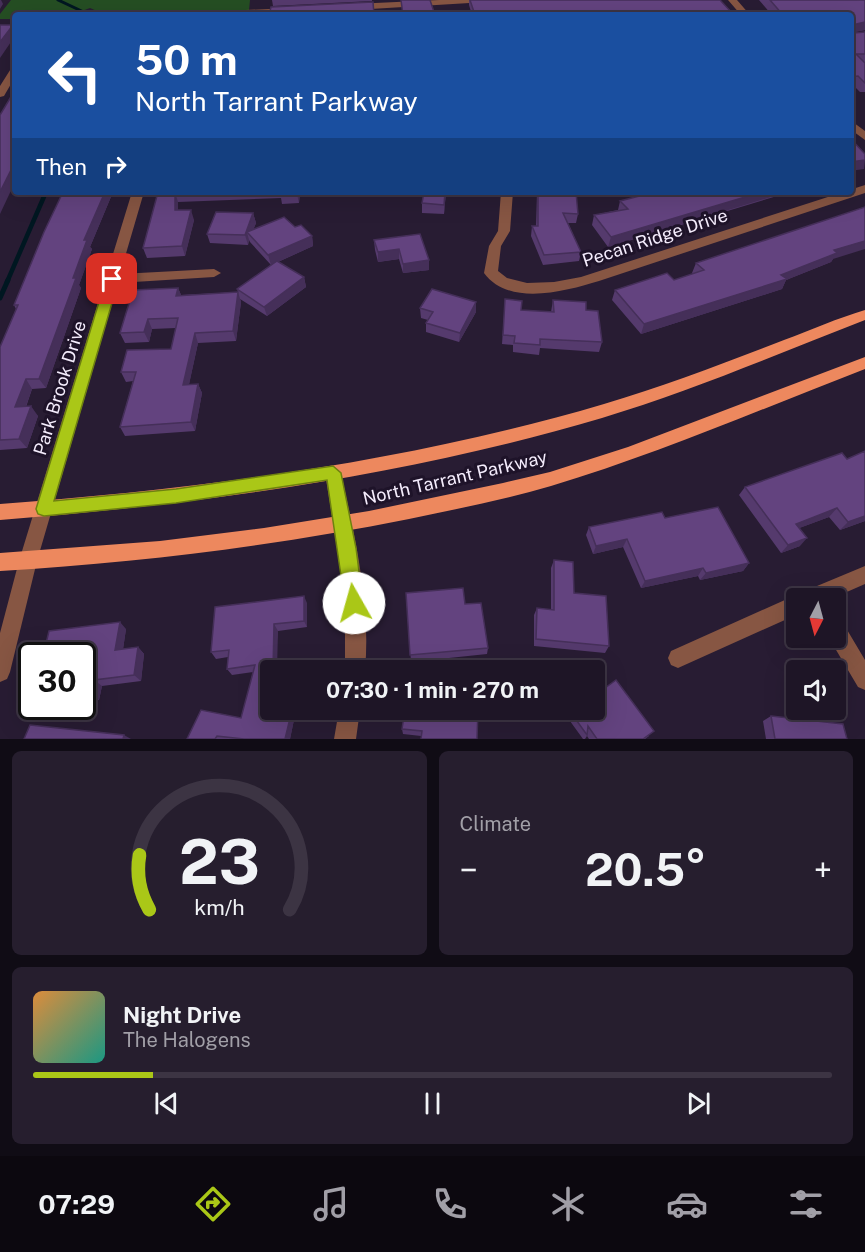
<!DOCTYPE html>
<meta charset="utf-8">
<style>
body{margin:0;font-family:"Public Sans",sans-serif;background:#261e2e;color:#f1f3f6;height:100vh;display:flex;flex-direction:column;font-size:22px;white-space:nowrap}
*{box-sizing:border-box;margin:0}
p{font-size:20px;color:#a19fa7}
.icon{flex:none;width:33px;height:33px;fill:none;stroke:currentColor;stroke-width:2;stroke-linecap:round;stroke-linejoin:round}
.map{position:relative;height:739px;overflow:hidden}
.panel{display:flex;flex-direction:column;gap:12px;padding:12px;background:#100c15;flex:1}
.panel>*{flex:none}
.hud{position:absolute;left:12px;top:12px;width:842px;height:183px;border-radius:6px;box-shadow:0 6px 24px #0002,0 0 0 2px #3c3443;background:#1a4fa0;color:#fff;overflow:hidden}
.needle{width:39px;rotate:186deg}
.buttons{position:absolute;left:786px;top:588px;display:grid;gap:12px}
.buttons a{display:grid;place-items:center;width:60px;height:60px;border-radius:6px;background:#1e1526;box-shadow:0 6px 24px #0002,0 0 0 2px #3c3443;font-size:30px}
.speed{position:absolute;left:18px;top:642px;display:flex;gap:12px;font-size:30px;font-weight:700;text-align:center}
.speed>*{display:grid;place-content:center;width:78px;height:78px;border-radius:50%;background:#1e1526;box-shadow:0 6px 24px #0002,0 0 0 2px #3c3443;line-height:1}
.speed .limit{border:3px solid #111;border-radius:9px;background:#fff;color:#111}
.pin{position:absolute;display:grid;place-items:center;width:51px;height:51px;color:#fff;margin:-26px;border-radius:12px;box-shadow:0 3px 9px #0006}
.me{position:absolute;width:66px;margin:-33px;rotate:353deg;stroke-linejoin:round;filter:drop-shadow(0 0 4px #0008)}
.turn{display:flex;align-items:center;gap:21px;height:126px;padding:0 24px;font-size:27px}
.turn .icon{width:78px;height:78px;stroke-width:2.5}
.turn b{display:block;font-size:42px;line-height:51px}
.then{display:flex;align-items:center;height:57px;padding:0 24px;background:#0003;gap:12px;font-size:22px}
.big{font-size:45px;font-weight:700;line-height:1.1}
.panel .widget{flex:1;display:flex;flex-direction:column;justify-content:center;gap:9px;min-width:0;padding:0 21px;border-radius:9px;background:#261e2e}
.panel .dial{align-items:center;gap:0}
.dial svg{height:156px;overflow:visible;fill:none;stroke:#3c3443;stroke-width:7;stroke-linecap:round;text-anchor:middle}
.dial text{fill:#f1f3f6;stroke:none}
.song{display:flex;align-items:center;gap:18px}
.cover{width:72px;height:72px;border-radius:9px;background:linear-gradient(135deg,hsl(30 70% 55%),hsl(170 70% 35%))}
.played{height:6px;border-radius:3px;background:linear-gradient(90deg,#aac717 15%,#3c3443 15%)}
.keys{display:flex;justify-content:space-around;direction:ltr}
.heat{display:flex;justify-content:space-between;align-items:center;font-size:33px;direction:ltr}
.panel .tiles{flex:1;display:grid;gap:12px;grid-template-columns:1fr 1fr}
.widget:last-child{grid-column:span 2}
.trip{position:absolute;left:260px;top:660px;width:345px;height:60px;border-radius:6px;background:#1e1526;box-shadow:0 6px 24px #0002,0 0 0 2px #3c3443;font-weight:700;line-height:60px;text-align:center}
.tabs{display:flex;height:96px;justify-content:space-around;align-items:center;background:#0c080f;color:#a19fa7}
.tabs .icon{width:42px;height:42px}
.tabs .active{color:#aac717}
.tabs b{font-size:27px;color:#f1f3f6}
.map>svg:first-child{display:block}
.green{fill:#254e23}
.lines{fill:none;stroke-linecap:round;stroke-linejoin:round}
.stream-far2{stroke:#001721;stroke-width:3}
.stream-far1{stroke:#001721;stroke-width:4.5}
.stream{stroke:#001721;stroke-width:5}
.street{fill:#875643;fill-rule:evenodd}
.primary{fill:#ed885e;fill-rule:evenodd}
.wall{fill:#553a6d}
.shaded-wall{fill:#452f59}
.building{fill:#63437f;stroke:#452f59;stroke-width:1.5}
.route{fill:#aac717;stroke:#6e810f;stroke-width:1.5}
.labels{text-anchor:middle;stroke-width:6;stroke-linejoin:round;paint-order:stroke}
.street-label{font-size:18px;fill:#f4ecfc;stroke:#1e1329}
</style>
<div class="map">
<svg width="865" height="739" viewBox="0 0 865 739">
<rect width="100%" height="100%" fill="#281c33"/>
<path class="green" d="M 11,0 L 250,0 L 249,10 L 106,15 L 90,8 L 71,15 L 15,15 L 15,19 L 0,19 L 0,14 Z"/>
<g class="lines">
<path class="stream-far2" d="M 58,0 L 90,15"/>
<path class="stream-far1" d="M 7,282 L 46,192"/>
<path class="stream" d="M 0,298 L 8,280"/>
<path class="street" d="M 439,0 L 490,0 L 486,2 L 354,10 L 350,7 L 354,4 Z
M 728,0 L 737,0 L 750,15 L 741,15 Z
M 291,8 L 291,12 L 288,13 L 198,15 L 202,12 Z
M 15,66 L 15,77 L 4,96 L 0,97 L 0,86 L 12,67 Z
M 850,120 L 865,131 L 865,140 L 850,129 Z
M 865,185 L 865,193 L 599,281 C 566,291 509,307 484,273 L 489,246 L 498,231 L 501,192 L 513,192 L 510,231 L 501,246 L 498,271 L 507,278 L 527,283 L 554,282 L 581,277 Z
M 132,192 L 144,192 L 120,274 L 214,269 L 221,273 L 214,277 L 118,283 L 37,561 L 10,672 L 7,679 L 0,682 L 0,633 L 19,561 Z
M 333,466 L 339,468 L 341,473 C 355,538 371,604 365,670 L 345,670 L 345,596 L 325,473 L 327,468 Z
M 865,566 L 865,584 L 833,598 L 796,598 L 796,615 L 678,668 L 671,665 L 668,658 L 671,651 L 796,595 L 802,598 L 805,591 Z
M 836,620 L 843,623 L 865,660 L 865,690 L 858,687 L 829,638 L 836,638 Z
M 339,710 L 360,710 L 356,739 L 334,739 Z"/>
<path class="primary" d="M 865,310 L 865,320 C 778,354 691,391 602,418 C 406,476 203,504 0,520 L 0,504 C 203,489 408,462 604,404 C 665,386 725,363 784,340 C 811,330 838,318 865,310 Z
M 865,357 L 865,369 C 761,409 658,454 551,486 C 504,500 456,509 409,519 C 274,546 138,563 0,571 L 0,553 L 160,541 L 264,528 L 369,511 L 503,483 L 550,472 L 628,447 Z"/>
</g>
<path class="wall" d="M 272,0 L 372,0 L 372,1 L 273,6 Z
M 469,0 L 720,0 L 734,15 L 472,15 L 469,5 Z
M 759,0 L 865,0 L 865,31 L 865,30 L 854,32 L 854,33 L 865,32 L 865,92 L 860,92 L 853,85 L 850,86 L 850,15 L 772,15 Z
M 63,192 L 113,192 L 90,247 L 92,249 L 79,285 L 81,288 L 46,388 L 32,389 L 26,407 L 38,416 L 27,448 L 0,450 L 0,347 L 16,309 L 14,305 Z
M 158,192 L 300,192 L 299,203 L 282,204 L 281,198 L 178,202 L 178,210 L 194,220 L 185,256 L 147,258 L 143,248 Z
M 446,192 L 444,214 L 422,213 L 422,203 Z
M 537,192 L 576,192 L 578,214 L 576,223 L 568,223 L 581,252 L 579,261 L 543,265 L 531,236 L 532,226 L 536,226 Z
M 787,193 L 608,247 L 592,225 L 594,215 L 618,210 L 620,201 Z
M 253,213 L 256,223 L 253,230 L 295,227 L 312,236 L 313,246 L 278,262 L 304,277 L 306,287 L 267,316 L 240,299 L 241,302 L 236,341 L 198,343 L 189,384 L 198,384 L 202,393 L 195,431 L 125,436 L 120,427 L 133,381 L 126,382 L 121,372 L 171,349 L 176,328 L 152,329 L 149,342 L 125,343 L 120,333 L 178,288 L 181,295 L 238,292 L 237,289 L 271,265 L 250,242 L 249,240 L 248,245 L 210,243 L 207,234 Z
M 420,234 L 429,270 L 403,273 L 399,259 L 378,262 L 375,250 L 374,240 Z
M 833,259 L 831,262 L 786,280 L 782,289 L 641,334 L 612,300 L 615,290 L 674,280 L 693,274 L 692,273 L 696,263 Z
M 505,299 L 521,310 L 551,312 L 553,300 L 586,310 L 602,342 L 599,352 L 540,348 L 539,355 L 513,352 L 513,345 L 502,344 Z
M 420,308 L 476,312 L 459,342 L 426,332 L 426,323 L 428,320 L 421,318 Z
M 842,453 L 865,521 L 840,530 L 829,517 L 799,528 L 800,546 L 781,553 L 739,495 L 745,487 Z
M 665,518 L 749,563 L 743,571 L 700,580 L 698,576 L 641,588 L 623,547 L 593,554 L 586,535 L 589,527 Z
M 554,560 L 609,646 L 605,653 L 534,646 L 534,615 L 537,608 L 551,610 L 551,568 Z
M 406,593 L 465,604 L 488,648 L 487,654 L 411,662 Z
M 307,603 L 307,627 L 278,631 L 270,710 L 296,710 L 290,739 L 187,739 L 241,718 L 253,672 L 232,675 L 227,669 L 228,657 L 216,659 L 211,652 Z
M 126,629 L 123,649 L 138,647 L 144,654 L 141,681 L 102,686 L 99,700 L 82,702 L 82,656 Z
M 478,710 L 421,736 L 403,734 L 402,729 Z
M 562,710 L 594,710 L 649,736 L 645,739 L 589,739 L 587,736 L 585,739 L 583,739 Z
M 771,716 L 847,739 L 766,739 L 763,721 Z"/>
<path class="shaded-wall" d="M 0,0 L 1,0 L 3,4 L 0,9 Z
M 865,22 L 865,30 L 850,33 L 852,25 Z
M 13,25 L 15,30 L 15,36 L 0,58 L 0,42 Z
M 865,160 L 864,169 L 850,171 L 850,162 Z
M 15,162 L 15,182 L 0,214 L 0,192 Z
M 105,192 L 113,192 L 90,247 L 92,249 L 79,285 L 81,288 L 46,388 L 39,379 L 73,278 L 84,240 Z
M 175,192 L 178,202 L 178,219 L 175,210 Z
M 298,192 L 300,192 L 299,203 L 297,194 Z
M 445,192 L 446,192 L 444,214 L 444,205 Z
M 762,192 L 787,192 L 608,247 L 611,237 Z
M 191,210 L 194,220 L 185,256 L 182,246 Z
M 253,213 L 256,223 L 251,236 L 247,232 L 249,240 L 248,245 L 245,235 Z
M 312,236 L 313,246 L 271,265 L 268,255 Z
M 865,241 L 865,249 L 833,259 L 831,262 L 786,280 L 782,289 L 641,334 L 644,324 L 781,275 L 834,250 Z
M 399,249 L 399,259 L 378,262 L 378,252 Z
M 429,260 L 429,270 L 403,273 L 403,264 Z
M 304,277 L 306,287 L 267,316 L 264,307 Z
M 178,288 L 182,297 L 176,296 Z
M 238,292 L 241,302 L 236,341 L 233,331 Z
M 476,302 L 476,312 L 459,342 L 460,333 Z
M 148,319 L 152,329 L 149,342 L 144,332 Z
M 195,333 L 198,343 L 187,394 L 183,385 Z
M 26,379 L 32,389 L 22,417 L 15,407 Z
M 198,384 L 202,393 L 195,431 L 191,422 Z
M 31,406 L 38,416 L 27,448 L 19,439 Z
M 837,508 L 829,517 L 789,532 L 796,524 Z
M 865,516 L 865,521 L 840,530 L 848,522 Z
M 807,538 L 800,546 L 781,553 L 788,545 Z
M 627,539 L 623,547 L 593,554 L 596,546 Z
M 749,563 L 743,571 L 700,580 L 706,573 Z
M 703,568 L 698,576 L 641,588 L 645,581 Z
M 304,596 L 307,603 L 307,627 L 304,621 Z
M 120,622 L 126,629 L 122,656 L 115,650 Z
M 274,624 L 278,631 L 277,670 L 273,670 Z
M 138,647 L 144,654 L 141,681 L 134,675 Z
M 94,680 L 102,686 L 99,700 L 91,694 Z
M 292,710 L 296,710 L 290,739 L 285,739 Z
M 124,735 L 131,739 L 123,739 Z"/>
<path class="building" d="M 401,0 L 430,0 L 435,15 L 403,15 Z
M 470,0 L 720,0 L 734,15 L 475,15 Z
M 770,0 L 865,0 L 865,22 L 852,25 L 854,33 L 865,32 L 865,54 L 856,54 L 865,63 L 865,83 L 858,76 L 850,77 L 850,15 L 783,15 Z
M 373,2 L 374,15 L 204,15 L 204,14 L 270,11 L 271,7 Z
M 0,25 L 13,25 L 0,42 Z
M 15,90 L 15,162 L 0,192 L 0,115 Z
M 850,138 L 865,154 L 865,160 L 850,162 Z
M 63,192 L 105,192 L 84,240 L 87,240 L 73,278 L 76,278 L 39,379 L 26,379 L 15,407 L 31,406 L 19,439 L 0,440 L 0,347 L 18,305 L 14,305 L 44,232 Z
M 158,192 L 179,192 L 175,192 L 175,210 L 191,210 L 182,246 L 143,248 Z
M 280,192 L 298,192 L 297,194 L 280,194 Z
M 424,192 L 445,192 L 444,205 L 422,203 Z
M 538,192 L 576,192 L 578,214 L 563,213 L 581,252 L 544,255 L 532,226 L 538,226 Z
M 655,192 L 762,192 L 611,237 L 594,215 L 628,209 L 620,201 Z
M 865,207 L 865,241 L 834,250 L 837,253 L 781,275 L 787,279 L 644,324 L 615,290 L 667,273 L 674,280 L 704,270 L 696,263 Z
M 216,212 L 253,213 L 245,235 L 207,234 Z
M 284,217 L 295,227 L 301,225 L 312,236 L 268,255 L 247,232 Z
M 420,234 L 429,260 L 403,264 L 399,249 L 378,252 L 374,240 Z
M 277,261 L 304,277 L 264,307 L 237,289 Z
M 178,288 L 176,296 L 238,292 L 233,331 L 195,333 L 183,385 L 198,384 L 191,422 L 120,427 L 136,372 L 121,372 L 127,350 L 171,349 L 178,318 L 148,319 L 144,332 L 120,333 L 133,290 Z
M 432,289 L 476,302 L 460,333 L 426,323 L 433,312 L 420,308 Z
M 505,299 L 522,301 L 521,310 L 554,312 L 553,300 L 586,302 L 586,310 L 598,311 L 602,342 L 540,339 L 540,345 L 514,343 L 515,336 L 503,335 Z
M 865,451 L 865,516 L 848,522 L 837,508 L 796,524 L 807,538 L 788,545 L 745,487 L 842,453 L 847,459 Z
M 718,507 L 749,563 L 706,573 L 703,568 L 645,581 L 627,539 L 596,546 L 589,527 L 662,512 L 665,518 Z
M 554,560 L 573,562 L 574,593 L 606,596 L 609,646 L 536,639 L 537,608 L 554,610 Z
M 463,588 L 465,604 L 481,603 L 488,648 L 410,655 L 406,593 Z
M 304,596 L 304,621 L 274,624 L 273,670 L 270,670 L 270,710 L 292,710 L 285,739 L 244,739 L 217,736 L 215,739 L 187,739 L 201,710 L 241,718 L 255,665 L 227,669 L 229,650 L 211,652 L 215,607 Z
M 120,622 L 115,650 L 138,647 L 134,675 L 94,680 L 91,694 L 82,695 L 82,656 L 43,656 L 49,631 Z
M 573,667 L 573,670 L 547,670 L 546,669 Z
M 616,680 L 654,731 L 643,739 L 597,739 L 588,726 L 587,735 L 569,710 L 594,710 L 594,696 Z
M 405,710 L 478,710 L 477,739 L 421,739 L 422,731 L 402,729 Z
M 771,716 L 843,724 L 847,739 L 775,739 Z
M 30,725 L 124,735 L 123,739 L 24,739 Z"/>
<path class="route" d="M 112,275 L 119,279 L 54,501 L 176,489 L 333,466 L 341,473 L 356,548 L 363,603 L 360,609 L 354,612 L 348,609 L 345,603 L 327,480 L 176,503 L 44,516 L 38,514 L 36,509 L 106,279 Z"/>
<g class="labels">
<g class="street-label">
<text transform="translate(655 238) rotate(-18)" y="6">Pecan Ridge Drive</text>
<text transform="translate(60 388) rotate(-73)" y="6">Park Brook Drive</text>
<text transform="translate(455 478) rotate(-13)" y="6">North Tarrant Parkway</text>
</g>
</g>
</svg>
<div class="buttons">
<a><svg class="needle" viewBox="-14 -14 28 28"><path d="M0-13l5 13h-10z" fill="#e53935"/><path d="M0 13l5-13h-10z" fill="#a19fa7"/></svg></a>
<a><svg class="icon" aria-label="sound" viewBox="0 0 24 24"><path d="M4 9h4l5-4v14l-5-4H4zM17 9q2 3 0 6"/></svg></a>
</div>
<div class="speed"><div class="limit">30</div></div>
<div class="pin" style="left:112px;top:279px;background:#d93025"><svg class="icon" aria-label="arrive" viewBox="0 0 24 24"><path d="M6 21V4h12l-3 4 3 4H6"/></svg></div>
<svg class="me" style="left:354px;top:603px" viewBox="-20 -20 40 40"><circle r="19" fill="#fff"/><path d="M0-13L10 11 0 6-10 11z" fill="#aac717"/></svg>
<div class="trip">07:30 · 1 min · 270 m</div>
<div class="hud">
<div class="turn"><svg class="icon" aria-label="left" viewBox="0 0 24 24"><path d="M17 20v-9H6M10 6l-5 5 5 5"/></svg><div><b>50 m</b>North Tarrant Parkway</div></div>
<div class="then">Then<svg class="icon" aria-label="right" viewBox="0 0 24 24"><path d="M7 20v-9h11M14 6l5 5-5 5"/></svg></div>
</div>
</div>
<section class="panel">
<div class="tiles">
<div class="widget dial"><svg viewBox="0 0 100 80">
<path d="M14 69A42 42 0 1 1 86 69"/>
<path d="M14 69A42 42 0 0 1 9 41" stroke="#aac717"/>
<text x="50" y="56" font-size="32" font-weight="700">23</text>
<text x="50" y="72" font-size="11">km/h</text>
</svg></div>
<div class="widget"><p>Climate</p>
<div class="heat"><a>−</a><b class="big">20.5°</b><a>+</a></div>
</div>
<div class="widget">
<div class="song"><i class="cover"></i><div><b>Night Drive</b><p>The Halogens</p></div></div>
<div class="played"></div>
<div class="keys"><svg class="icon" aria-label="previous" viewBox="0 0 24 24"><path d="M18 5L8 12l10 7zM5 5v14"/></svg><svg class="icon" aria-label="pause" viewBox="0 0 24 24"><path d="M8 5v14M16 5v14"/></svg><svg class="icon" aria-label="next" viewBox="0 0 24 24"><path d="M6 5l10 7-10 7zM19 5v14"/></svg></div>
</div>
</div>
</section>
<nav class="tabs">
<b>07:29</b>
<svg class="icon active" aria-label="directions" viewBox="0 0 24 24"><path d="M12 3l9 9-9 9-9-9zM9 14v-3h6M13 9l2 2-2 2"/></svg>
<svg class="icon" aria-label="music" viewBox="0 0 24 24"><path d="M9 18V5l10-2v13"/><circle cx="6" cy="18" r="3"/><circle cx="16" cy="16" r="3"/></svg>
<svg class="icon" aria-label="phone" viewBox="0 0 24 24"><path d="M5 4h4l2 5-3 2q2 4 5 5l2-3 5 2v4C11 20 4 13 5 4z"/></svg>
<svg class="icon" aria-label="climate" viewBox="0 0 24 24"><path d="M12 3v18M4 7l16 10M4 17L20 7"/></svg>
<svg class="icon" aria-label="car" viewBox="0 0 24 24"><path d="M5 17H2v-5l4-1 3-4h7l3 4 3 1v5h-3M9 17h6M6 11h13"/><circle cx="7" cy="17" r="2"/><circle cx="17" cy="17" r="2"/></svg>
<svg class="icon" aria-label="filters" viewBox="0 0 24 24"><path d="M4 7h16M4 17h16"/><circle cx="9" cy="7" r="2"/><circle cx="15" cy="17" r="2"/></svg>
</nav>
